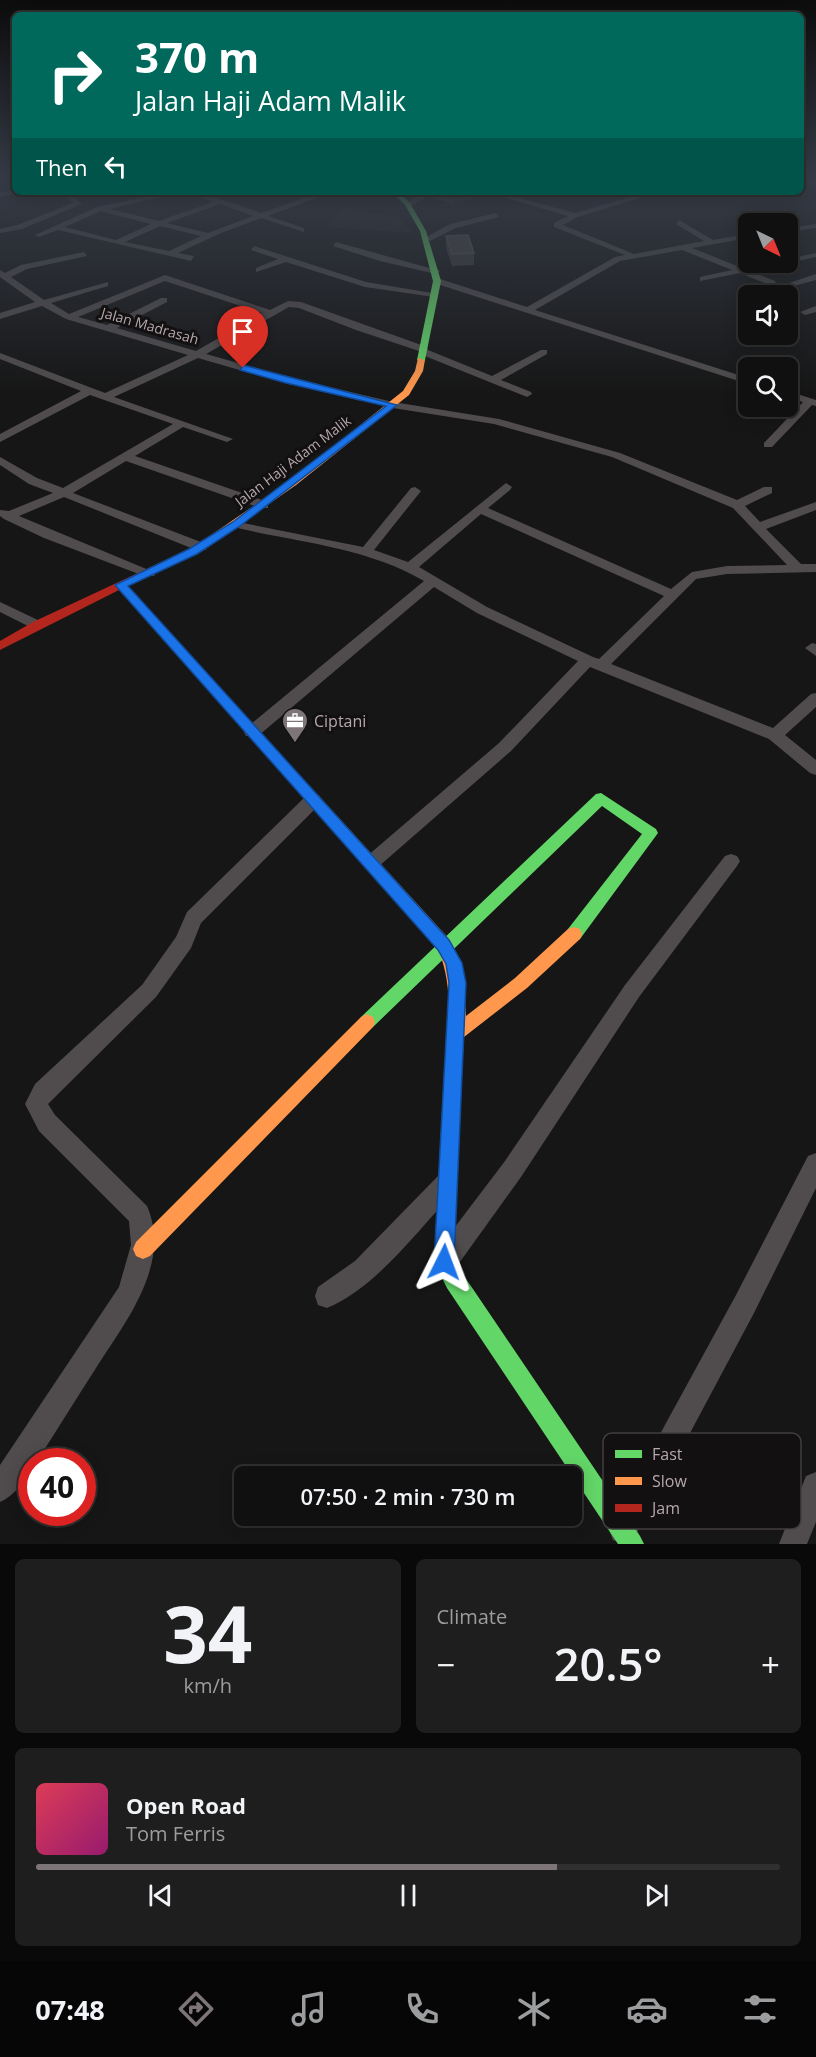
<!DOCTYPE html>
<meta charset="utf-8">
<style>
body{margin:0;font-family:"Open Sans",sans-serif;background:#1e1e1e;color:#f1f3f6;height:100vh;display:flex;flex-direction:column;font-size:22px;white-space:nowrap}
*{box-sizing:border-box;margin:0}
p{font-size:20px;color:#9c9d9f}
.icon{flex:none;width:33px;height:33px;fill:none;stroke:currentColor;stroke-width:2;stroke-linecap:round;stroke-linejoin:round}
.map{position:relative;height:1544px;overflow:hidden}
.side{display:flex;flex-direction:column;gap:15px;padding:15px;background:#090909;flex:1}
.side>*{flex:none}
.hud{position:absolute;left:12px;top:12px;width:792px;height:183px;border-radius:9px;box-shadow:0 3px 15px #0003,0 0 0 2px #303030;background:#00695c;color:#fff;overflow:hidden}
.needle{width:39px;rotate:137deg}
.controls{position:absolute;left:738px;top:213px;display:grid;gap:12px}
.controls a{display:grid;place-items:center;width:60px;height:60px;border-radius:9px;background:#101010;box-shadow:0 3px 15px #0003,0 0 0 2px #303030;font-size:30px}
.speed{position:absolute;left:18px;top:1448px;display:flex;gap:12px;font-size:30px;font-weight:700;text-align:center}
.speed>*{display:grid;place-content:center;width:78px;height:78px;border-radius:50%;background:#101010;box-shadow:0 3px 15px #0003,0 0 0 2px #303030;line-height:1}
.speed .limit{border:9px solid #d22;background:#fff;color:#111}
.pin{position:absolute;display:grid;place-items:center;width:51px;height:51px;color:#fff;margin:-62px -26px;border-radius:50% 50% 50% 0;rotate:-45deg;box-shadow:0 0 6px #0007}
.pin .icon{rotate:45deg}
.me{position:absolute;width:66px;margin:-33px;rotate:3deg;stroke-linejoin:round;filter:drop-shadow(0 0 4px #0008)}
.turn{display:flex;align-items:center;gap:21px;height:126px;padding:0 24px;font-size:27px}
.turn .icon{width:78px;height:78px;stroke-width:2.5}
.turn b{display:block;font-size:42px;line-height:51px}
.then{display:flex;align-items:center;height:57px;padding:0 24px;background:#0003;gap:12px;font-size:22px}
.big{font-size:45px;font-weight:600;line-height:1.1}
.side .tile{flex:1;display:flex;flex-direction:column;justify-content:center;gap:9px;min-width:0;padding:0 21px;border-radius:9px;background:#1e1e1e}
.side .dial{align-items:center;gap:0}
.dial b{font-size:78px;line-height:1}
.song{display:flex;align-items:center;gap:18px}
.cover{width:72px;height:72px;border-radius:9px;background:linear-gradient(135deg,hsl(350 70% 55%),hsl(320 70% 35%))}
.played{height:6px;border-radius:3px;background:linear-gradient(90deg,#7e7578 70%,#303030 70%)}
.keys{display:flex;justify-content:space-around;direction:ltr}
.heat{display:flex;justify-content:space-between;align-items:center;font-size:33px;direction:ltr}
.side .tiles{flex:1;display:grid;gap:15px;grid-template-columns:1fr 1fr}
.tile:last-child{grid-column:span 2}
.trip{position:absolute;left:234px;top:1466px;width:348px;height:60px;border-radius:9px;background:#101010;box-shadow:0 3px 15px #0003,0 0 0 2px #303030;font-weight:600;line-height:60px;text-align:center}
.dock{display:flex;height:96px;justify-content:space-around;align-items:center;background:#060606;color:#9c9d9f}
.dock .icon{width:42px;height:42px}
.dock .active{color:#7e7578}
.dock b{font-size:27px;color:#f1f3f6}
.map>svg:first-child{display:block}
.built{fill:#222020}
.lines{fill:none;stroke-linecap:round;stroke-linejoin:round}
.street{fill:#504c4d;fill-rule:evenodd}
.fast{fill:#63d668;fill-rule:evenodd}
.slow{fill:#ff974d;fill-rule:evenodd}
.jam{fill:#b3261e;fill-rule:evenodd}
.wall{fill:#3d3a3b}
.shaded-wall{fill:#282727}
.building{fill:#4a4647;stroke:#5b5557;stroke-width:1.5}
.route{fill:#1a73e8;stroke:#114b97;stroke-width:1.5}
.labels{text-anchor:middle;stroke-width:6;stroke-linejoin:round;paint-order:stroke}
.far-street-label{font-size:14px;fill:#b6a8ac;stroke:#121010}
.poi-label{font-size:16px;fill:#b6a8ac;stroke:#121010;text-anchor:start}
.key{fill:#121010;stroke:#433e3f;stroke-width:1.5}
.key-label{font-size:16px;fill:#b6a8ac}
</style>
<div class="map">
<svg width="816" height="1544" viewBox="0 0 816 1544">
<rect width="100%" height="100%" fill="#161616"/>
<path class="built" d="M 341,207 L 399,218 L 413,233 L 327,227 Z"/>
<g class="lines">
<path class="street" d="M 801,179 L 816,182 L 816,186 L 801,181 Z
M 15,190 L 21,192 L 0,197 L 0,193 Z
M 169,192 L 183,192 L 110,209 L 159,221 L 213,202 L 189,192 L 200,192 L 261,213 L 321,192 L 332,192 L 268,216 L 304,228 L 304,232 L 261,218 L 221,233 L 178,253 L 194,256 L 191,261 L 58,230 L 39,237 L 35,235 L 97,207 ZM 220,204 L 253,216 L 208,233 L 167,223 ZM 101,211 L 104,212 L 151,224 L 116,240 L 65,227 ZM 160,226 L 201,236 L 169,251 L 125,242 Z
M 425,192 L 435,192 L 411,206 L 404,204 Z
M 486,192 L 498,192 L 575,213 L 647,192 L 659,192 L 578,217 L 563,225 L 634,254 L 704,241 L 676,224 L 679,220 L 713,240 L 748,234 L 748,238 L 692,248 L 742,268 L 767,262 L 788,262 L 788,259 L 816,253 L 816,257 L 750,271 L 775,281 L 776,283 L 772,286 L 740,273 L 700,281 L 700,277 L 732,270 L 682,250 L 620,261 L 535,310 L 748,378 L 748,384 L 434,283 L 434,279 L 440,279 L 527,307 L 615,257 L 625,255 L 554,227 L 554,223 L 568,216 Z
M 65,194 L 71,194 L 82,204 L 22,229 L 0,233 L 0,229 L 17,225 L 73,203 Z
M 496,213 L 499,217 L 456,228 L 430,241 L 423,239 L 450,224 Z
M 816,224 L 816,228 L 788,232 L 788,228 Z
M 336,242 L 440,271 L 436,274 L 380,261 L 333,246 Z
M 254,246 L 366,282 L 438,294 L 434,297 L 365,287 L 286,262 L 256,272 L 256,268 L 278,259 L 251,250 Z
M 84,252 L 87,256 L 27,269 L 11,277 L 44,300 L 108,282 L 108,286 L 51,303 L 69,314 L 165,275 L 270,310 L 288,301 L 301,302 L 427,347 L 428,350 L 492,376 L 541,350 L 547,350 L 547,354 L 501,380 L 531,392 L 532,394 L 527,397 L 420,354 L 419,351 L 356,330 L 299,308 L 289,307 L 206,354 L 291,378 L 393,402 L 499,419 L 620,453 L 737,500 L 764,487 L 772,487 L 772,493 L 745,506 L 760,522 L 816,502 L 816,510 L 766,529 L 801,564 L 816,564 L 816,572 L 727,574 L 696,579 L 611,664 L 773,728 L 811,694 L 816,693 L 816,707 L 785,735 L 816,760 L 816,775 L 810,773 L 769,739 L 590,667 L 511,751 L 378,867 L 372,869 L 366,867 L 363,862 L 366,857 L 499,743 L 578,661 L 477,613 L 434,587 L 258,736 L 246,736 L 244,732 L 246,728 L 424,581 C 367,547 296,542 233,527 L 233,521 L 363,547 L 411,488 L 415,487 L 421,491 L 374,550 L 408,562 L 506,483 L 512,487 L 510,490 L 488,508 L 671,589 L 692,572 L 727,566 L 787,565 L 733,508 L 612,457 L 494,424 L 393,408 L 285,383 L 198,358 L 114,397 L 233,439 L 227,442 L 183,427 L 135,456 L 268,502 L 268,508 L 260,508 L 126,461 L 73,493 L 206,544 L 206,550 L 196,550 L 64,497 L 19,516 L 156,573 L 154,576 L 144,576 L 44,538 L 4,519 L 0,516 L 0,510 L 9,511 L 53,493 L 29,484 L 0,465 L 0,457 L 37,478 L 63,488 L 173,424 L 90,395 L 0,442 L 0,434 L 81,391 L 0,359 L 0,353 L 105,393 L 188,355 L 66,319 L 42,306 L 0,319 L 0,313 L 35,302 L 0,277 L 0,270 L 5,273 L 21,265 ZM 165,281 L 262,313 L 196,351 L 117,328 L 167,302 L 167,298 L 161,298 L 107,325 L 78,317 ZM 481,514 L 664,596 L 599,659 L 593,657 L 487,607 L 419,567 Z
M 816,274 L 816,280 L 790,287 L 786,284 Z
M 816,306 L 816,312 L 805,315 L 800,312 Z
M 788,391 L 816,400 L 816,406 L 812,405 L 772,447 L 764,447 L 764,443 L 803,402 L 788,397 Z
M 0,602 L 42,622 L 44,625 L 37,630 L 32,628 L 0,612 Z
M 812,643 L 816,644 L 816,656 L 805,648 Z
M 313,794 L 319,795 L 321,800 L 319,805 L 201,923 L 191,948 L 156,997 L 48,1104 L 55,1115 L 147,1206 C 172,1264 126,1321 96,1368 C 76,1399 57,1430 37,1461 L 32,1461 C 32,1476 14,1496 0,1502 L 0,1465 L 119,1287 L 131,1245 L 129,1221 L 39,1131 L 25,1104 L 35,1084 L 142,985 L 176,937 L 187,912 L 307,795 Z
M 731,854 L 737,856 L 740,861 L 737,866 L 639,997 L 521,1177 L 457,1266 L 448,1269 L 439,1266 L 436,1257 L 439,1248 L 505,1161 L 625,985 L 725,856 Z
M 816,1153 L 816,1188 L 754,1313 L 633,1540 L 624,1544 L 613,1540 L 609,1530 L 613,1520 L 736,1295 L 808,1156 Z
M 446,1172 L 454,1176 L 458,1184 L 454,1192 C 418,1230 376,1288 327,1308 L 318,1305 L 315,1296 L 318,1287 L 355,1261 L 438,1176 Z
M 816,1472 L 816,1522 L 807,1544 L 779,1544 L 806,1476 Z"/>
<path class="fast" d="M 392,192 L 399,192 L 410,203 L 426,231 L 441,281 L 425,360 L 421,362 L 417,360 L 433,281 L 420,231 L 405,205 Z
M 601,793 L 656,829 L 658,833 L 580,939 L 574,941 L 568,939 L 566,934 L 568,929 L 642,834 L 602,806 L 373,1027 L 367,1030 L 361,1027 L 359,1022 L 361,1017 L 596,794 Z
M 453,1065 L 459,1067 L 462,1073 L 454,1261 L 640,1536 L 644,1544 L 618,1544 L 447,1288 L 434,1262 L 444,1073 L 447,1067 Z"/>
<path class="slow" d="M 418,358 L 425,360 L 423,371 L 409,395 L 296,485 L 206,548 L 198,548 L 198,544 L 290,481 L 403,391 L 415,371 Z
M 313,794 L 318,795 L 450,940 L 463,976 L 466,1016 L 515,978 L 568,929 L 574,927 L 580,929 L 582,934 L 580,939 L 527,988 L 464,1037 L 462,1073 L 459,1079 L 453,1081 L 447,1079 L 444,1073 C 448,1031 455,990 438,949 L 308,803 L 306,799 L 308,795 Z
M 367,1014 L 373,1017 L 375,1022 L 373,1027 L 150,1256 L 143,1259 L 136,1256 L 133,1249 L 136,1242 L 361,1017 Z"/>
<path class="jam" d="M 202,543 L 207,546 L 206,548 L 128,586 L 318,795 L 320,799 L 318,803 L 308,803 L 119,590 L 0,650 L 0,641 L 33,622 Z"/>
</g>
<path class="wall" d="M 431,192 L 481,192 L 481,194 L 453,204 L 430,197 Z
M 446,236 L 474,253 L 474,265 L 452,266 L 446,248 Z"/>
<path class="shaded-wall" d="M 456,192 L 481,192 L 481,194 L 453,204 L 453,193 Z"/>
<path class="building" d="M 468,235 L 474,253 L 452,254 L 446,236 Z"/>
<linearGradient id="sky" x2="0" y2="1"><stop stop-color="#0c0c0c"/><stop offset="0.45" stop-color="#363c47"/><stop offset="1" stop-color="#363c47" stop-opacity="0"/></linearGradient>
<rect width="816" height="395" fill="url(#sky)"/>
<path class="route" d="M 243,365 L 397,405 L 240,526 L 197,554 L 128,586 L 449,940 L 462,963 L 466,983 L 454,1262 L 451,1269 L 444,1272 L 437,1269 L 434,1262 L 449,983 L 446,964 L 438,950 L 115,585 L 189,549 L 233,522 L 386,406 L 286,383 L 240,370 Z"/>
<defs>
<symbol id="office-pin" viewBox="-11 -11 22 30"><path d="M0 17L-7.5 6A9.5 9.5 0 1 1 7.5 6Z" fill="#7e7578" stroke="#121010"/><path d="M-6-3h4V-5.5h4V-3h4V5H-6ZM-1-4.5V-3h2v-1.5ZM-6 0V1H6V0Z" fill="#fff"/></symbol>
</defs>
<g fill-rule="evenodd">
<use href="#office-pin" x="280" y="706" width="30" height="40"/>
</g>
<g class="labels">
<g class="far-street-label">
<text transform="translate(150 326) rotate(16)" y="5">Jalan Madrasah</text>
<text transform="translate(293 461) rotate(-37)" y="5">Jalan Haji Adam Malik</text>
</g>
<g class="poi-label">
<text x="314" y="727">Ciptani</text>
</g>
</g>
<rect x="603" y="1433" width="198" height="96" rx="9" class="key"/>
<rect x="615" y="1450" width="27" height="8" fill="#63d668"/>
<rect x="615" y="1477" width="27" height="8" fill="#ff974d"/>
<rect x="615" y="1504" width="27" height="8" fill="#b3261e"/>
<g class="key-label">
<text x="652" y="1460">Fast</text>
<text x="652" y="1487">Slow</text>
<text x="652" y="1514">Jam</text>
</g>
</svg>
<div class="controls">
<a><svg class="needle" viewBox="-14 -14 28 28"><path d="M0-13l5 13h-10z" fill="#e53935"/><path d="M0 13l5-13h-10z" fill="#9c9d9f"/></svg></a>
<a><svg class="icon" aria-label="sound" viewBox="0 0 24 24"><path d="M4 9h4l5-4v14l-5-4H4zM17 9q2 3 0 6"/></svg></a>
<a><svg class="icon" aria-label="search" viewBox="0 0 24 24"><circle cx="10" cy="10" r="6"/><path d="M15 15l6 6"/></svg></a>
</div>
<div class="speed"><div class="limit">40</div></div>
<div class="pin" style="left:243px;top:368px;background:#d93025"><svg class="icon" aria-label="arrive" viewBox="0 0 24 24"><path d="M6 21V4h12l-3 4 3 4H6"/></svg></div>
<svg class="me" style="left:444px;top:1262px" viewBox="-20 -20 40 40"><path d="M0-17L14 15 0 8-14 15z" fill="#1a73e8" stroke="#fff" stroke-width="4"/></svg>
<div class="trip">07:50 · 2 min · 730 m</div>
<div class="hud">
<div class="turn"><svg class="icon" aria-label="right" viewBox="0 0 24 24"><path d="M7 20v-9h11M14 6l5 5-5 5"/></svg><div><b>370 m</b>Jalan Haji Adam Malik</div></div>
<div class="then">Then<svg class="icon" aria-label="left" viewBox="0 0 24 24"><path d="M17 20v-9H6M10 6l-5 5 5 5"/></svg></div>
</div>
</div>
<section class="side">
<div class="tiles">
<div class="tile dial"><b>34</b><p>km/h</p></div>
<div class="tile"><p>Climate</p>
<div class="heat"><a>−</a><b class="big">20.5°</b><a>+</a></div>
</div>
<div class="tile">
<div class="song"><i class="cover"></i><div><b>Open Road</b><p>Tom Ferris</p></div></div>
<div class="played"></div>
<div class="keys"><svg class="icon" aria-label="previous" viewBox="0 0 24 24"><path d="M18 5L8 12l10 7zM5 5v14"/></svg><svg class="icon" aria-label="pause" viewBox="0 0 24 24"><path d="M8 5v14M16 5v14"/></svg><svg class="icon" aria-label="next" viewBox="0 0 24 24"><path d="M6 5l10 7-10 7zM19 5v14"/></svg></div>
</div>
</div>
</section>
<nav class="dock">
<b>07:48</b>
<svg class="icon active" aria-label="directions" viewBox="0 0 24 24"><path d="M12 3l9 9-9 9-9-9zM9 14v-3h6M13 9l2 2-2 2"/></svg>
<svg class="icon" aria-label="music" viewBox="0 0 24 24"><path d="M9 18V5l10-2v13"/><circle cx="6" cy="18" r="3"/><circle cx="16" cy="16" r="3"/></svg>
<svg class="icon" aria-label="phone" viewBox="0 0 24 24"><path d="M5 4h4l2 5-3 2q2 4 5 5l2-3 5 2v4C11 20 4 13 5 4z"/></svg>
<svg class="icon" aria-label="climate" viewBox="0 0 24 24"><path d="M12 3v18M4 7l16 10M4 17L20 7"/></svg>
<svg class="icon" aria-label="car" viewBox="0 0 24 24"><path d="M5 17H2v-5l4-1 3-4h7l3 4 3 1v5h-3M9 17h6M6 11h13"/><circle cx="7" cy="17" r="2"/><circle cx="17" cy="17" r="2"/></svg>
<svg class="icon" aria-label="filters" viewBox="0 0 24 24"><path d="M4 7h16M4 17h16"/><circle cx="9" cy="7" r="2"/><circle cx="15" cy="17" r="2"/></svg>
</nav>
